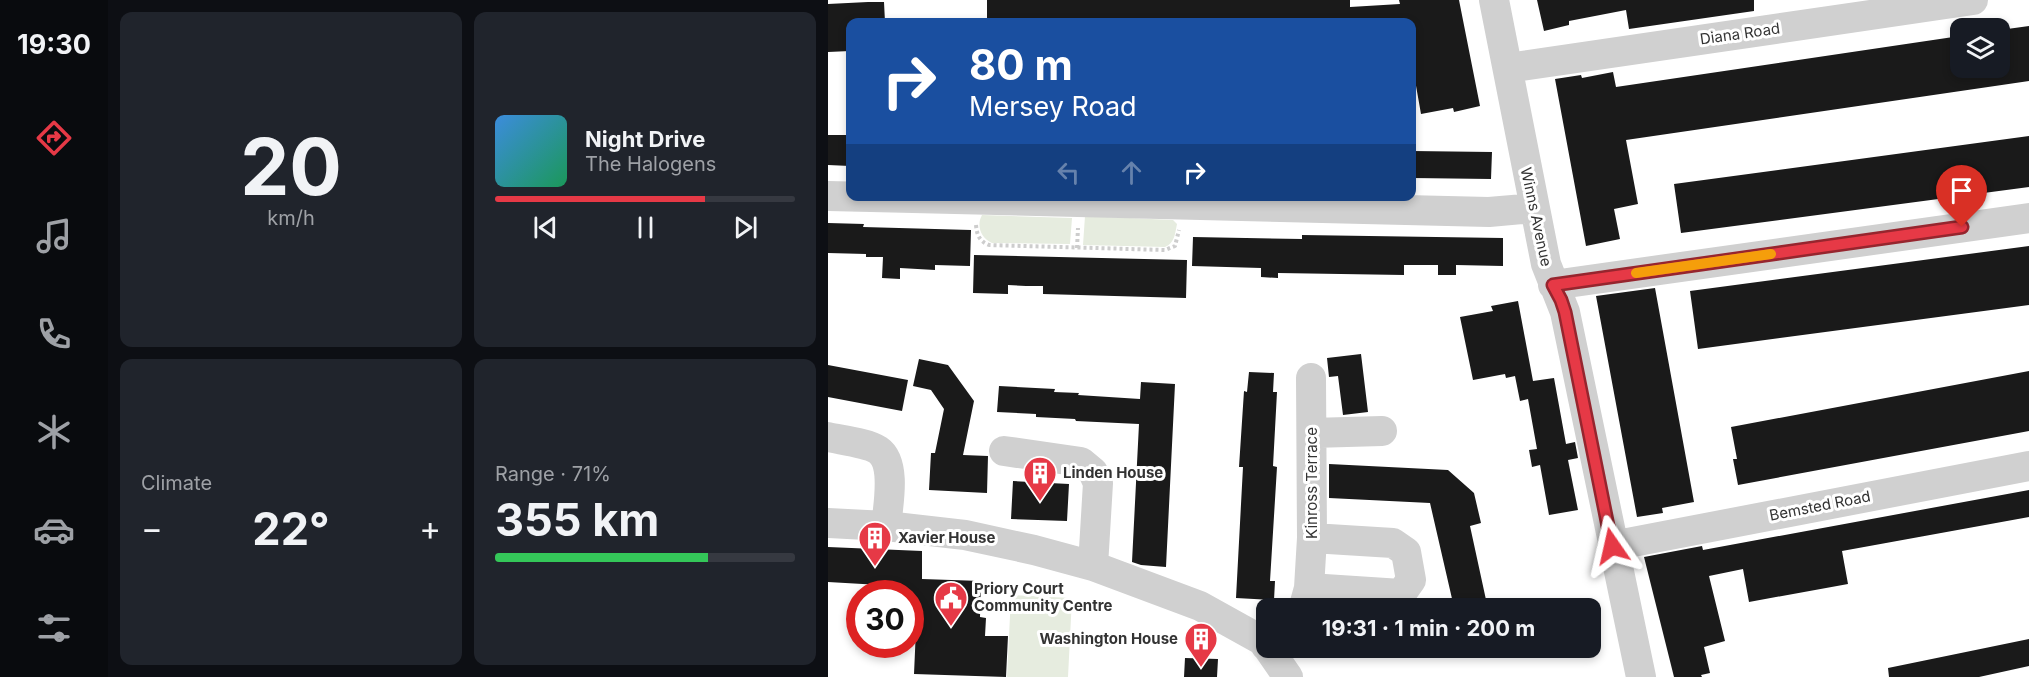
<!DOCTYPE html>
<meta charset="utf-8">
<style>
body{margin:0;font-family:Inter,sans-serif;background:#20242c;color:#f1f3f6;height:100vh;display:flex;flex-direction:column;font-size:22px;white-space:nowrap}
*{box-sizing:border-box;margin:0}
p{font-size:20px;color:#9ea1a6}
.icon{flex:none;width:33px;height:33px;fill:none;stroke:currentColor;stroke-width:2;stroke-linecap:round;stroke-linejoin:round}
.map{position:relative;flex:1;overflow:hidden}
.details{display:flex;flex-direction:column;gap:12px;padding:12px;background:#0d0f14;width:720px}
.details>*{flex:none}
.hud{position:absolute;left:18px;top:18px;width:570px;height:183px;border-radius:12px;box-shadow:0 3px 9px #0003;background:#1a4fa0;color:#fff;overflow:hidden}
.fabs{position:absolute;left:1122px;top:18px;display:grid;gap:12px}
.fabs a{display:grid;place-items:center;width:60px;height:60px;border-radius:12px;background:#171b24;box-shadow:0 3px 9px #0003;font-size:30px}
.speed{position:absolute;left:18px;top:580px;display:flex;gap:12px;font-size:30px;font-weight:700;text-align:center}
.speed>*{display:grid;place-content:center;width:78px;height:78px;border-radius:50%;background:#171b24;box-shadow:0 3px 9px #0003;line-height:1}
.speed .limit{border:9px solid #d22;background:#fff;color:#111}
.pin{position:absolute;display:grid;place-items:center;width:51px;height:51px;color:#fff;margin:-62px -26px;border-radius:50% 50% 50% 0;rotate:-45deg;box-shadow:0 0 6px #0007}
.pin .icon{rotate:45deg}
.me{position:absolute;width:66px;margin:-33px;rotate:349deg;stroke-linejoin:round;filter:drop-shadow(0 0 4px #0008)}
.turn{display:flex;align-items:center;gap:21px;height:126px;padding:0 24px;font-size:27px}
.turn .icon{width:78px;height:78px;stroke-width:2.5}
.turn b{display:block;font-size:42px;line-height:51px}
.lanes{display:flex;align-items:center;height:57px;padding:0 24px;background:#0003;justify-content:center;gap:30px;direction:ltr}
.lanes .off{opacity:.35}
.big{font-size:45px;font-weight:700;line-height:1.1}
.details .card{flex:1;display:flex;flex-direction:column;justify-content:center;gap:9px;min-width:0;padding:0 21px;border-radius:12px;background:#20242c}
.details .dial{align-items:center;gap:0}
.dial b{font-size:78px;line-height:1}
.song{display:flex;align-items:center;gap:18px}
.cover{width:72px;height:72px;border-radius:9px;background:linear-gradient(135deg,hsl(210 70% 55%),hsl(150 70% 35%))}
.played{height:6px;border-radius:3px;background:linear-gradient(90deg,#e63946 70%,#363941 70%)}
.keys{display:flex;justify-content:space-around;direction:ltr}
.heat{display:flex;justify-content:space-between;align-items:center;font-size:33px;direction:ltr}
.charge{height:9px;border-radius:4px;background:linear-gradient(90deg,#34c759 71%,#363941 0)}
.details .tiles{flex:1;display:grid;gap:12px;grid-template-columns:repeat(2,1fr)}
.trip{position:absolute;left:428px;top:598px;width:345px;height:60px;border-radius:12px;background:#171b24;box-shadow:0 3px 9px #0003;font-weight:700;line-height:60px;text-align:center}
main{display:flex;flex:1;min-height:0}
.tab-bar{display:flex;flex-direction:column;width:108px;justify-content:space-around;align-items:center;background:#090b0e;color:#9ea1a6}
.tab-bar .icon{width:42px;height:42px}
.tab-bar .active{color:#e63946}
.tab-bar b{font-size:27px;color:#f1f3f6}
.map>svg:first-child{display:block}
.green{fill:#e6ecdf}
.building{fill:#1a1a1a}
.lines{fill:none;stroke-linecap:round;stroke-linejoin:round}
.path{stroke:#cdcdcd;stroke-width:4;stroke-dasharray:3 3;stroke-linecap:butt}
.minor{stroke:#d0d0d0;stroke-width:30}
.route-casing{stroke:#96252e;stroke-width:15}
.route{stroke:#e63946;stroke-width:10}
.slow{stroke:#f59e0b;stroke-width:10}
.labels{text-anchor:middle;stroke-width:6;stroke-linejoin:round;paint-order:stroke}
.street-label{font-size:15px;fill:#333;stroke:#fff}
.poi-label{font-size:15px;font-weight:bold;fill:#333;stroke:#fff;text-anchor:start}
</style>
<main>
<nav class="tab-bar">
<b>19:30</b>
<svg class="icon active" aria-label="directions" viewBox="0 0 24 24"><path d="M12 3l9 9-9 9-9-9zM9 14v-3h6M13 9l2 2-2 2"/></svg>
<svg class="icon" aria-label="music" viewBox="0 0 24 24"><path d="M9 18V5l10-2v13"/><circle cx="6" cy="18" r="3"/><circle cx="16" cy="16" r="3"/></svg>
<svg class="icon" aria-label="phone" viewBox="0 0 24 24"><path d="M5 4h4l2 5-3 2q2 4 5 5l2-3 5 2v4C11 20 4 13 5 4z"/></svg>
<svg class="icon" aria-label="climate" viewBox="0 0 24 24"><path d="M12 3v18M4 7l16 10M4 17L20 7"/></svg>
<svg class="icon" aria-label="car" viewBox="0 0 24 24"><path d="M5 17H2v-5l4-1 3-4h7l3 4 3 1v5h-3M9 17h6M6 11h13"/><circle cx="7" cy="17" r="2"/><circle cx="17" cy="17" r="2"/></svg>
<svg class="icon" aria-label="filters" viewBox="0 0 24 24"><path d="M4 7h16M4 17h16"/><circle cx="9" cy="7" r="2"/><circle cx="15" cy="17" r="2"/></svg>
</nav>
<section class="details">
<div class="tiles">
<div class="card dial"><b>20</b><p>km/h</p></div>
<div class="card">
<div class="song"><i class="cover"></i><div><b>Night Drive</b><p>The Halogens</p></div></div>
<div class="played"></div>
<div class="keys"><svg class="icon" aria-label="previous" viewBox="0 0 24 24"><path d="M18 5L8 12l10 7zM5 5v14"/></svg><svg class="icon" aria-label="pause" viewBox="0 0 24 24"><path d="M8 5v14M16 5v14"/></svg><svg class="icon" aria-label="next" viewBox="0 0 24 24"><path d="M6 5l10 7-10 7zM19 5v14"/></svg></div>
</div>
<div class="card"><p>Climate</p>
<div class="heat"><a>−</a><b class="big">22°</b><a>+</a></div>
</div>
<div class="card"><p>Range · 71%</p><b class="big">355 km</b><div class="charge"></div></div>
</div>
</section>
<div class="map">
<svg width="1201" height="677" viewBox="0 0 1201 677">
<rect width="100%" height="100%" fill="#fff"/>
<path class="green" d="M 154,215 L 244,218 L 242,244 L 164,243 C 153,238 148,226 154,215 Z
M 257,216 L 345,220 L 349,224 C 347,233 347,243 337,247 L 255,245 Z
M 183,595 L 244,598 L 240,677 L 179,677 Z"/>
<path class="building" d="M 159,0 L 522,0 L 522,7 L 572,4 L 571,0 L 631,0 L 652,106 L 626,112 L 625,108 L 593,114 L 584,63 L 584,22 L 159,22 Z
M 709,0 L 926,0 L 926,11 L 801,29 L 798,10 L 741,21 L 741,25 L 716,31 Z
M 40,2 L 56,2 L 57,22 L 22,22 L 22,51 L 0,52 L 0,4 Z
M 1201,26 L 1201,81 L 798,140 L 810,204 L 786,209 L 792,239 L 758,246 L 727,79 L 753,75 L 754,78 L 785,72 L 788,87 L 1132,36 L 1132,68 L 1172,68 L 1172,30 Z
M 0,135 L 22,135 L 22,166 L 0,165 Z
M 1201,136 L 1201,187 L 853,233 L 846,184 Z
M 584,151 L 664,152 L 663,179 L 584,178 Z
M 0,223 L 36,224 L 35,227 L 143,230 L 142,266 L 107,265 L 107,270 L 72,268 L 72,279 L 54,278 L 55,257 L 38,257 L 38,254 L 0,253 Z
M 474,235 L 675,238 L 675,266 L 628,265 L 628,275 L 610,275 L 610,265 L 576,265 L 576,275 L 450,273 L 450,278 L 433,277 L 433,268 L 364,266 L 365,237 L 474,239 Z
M 1201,246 L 1201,305 L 870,349 L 862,291 Z
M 146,255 L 359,260 L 358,298 L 215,294 L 215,286 L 198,286 L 180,285 L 180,294 L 145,293 Z
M 827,288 L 866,502 L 834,508 L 835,513 L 809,517 L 768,296 Z
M 690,301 L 705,381 L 726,378 L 738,444 L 747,442 L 750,458 L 740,460 L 750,510 L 721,515 L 712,465 L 704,467 L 701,450 L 709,449 L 700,399 L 692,401 L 687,376 L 678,378 L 677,374 L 645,380 L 632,317 L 665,311 L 663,306 Z
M 533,354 L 540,412 L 515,415 L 510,376 L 501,377 L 499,358 Z
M 91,359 L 120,365 L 146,401 L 135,455 L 160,456 L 159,493 L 101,490 L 103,453 L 107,453 L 116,409 L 103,390 L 85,386 Z
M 0,365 L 80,380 L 74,411 L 0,397 Z
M 1201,371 L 1201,431 L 910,485 L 905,459 L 909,459 L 903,427 Z
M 421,372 L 446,373 L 445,392 L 449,392 L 445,466 L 449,467 L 442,581 L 447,581 L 446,600 L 408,598 L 415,467 L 411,467 L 416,391 L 419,392 Z
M 313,382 L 347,384 L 338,567 L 313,565 L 304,562 L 311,424 L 248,421 L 247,419 L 208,417 L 208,414 L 169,412 L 171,386 L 227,389 L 226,392 L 251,393 L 250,395 L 312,399 Z
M 501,464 L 620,470 L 646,493 L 653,523 L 642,526 L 660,609 L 633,609 L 631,601 L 625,603 L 602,503 L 501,498 Z
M 185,481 L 241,484 L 239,521 L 183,519 Z
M 1201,490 L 1201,517 L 1014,551 L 1020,584 L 921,602 L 915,569 L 881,576 L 897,641 L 876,647 L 882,673 L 873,675 L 874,677 L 846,677 L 816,557 L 874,546 L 875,550 Z
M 0,547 L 94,551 L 94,579 L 153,581 L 152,617 L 158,618 L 157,636 L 180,636 L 178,677 L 86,674 L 89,606 L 82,605 L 82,594 L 60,594 L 60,588 L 52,588 L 52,585 L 0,582 Z
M 1201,639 L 1201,666 L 1151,677 L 1061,677 L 1060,668 Z
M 357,658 L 390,659 L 389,677 L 356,677 Z"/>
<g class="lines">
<path class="path" d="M 148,225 C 149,235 151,241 161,245 L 337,250 L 347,246 L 351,230
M 249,248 L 250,228"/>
<path class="minor" d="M 666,0 L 718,264 L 737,312 L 813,677
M 680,68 L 1145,0
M 0,196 L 661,212 L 706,208
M 725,285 L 1201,218
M 484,433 L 554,431
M 0,437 C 13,440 40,443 50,450 C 69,463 60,506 58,526
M 176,451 L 253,462 L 265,472 L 270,483 L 265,566
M 0,523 L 58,526 L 137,535 L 206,550 L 265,566 L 372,606 L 435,641 L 438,646
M 784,546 L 1201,466
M 481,588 L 573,594 L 583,580 L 578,552 L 565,543 L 484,538
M 473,609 L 476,606 L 481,588 L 484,538 L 483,378
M 440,648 L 460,677"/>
</g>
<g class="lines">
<defs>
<path id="route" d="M 784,546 L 737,312 L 733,300 L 725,285 L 1134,227"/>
</defs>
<use href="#route" class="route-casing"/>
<use href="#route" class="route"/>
<path class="slow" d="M 808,273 L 943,254"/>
</g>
<defs>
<symbol id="building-pin" viewBox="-11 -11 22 30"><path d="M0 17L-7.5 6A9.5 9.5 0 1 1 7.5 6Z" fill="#e63946" stroke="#fff"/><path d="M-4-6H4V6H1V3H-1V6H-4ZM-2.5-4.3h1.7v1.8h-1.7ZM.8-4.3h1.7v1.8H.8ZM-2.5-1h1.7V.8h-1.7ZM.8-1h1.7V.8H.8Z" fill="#fff"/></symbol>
<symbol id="civic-pin" viewBox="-11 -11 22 30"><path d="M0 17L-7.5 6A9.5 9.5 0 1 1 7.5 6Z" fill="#e63946" stroke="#fff"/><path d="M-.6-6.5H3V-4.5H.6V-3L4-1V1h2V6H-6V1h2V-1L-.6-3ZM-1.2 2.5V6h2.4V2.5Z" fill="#fff"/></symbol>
</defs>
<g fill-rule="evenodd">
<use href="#building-pin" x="193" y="454" width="38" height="52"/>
<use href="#building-pin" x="28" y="519" width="38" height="52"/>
<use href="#civic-pin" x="104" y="579" width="38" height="52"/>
<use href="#building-pin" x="354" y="620" width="38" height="52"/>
</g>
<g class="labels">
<g class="street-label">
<text transform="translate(912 34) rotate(-8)" y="5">Diana Road</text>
<text transform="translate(708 217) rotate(78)" y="5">Winns Avenue</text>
<text transform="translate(484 483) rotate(-90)" y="5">Kinross Terrace</text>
<text transform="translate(992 506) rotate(-11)" y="5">Bemsted Road</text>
</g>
<g class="poi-label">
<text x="235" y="478">Linden House</text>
<text x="70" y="543">Xavier House</text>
<text x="146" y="594">Priory Court<tspan x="146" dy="17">Community Centre</tspan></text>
<text x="350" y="644" text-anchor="end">Washington House</text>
</g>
</g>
</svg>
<div class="fabs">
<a><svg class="icon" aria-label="layers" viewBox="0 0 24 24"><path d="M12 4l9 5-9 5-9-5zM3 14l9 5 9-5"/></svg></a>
</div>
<div class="speed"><div class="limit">30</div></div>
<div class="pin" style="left:1134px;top:227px;background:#d93025"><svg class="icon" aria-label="arrive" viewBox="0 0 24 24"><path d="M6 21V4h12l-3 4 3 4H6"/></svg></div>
<svg class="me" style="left:784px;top:546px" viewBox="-20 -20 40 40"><path d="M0-17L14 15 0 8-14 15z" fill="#e63946" stroke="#fff" stroke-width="4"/></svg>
<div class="trip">19:31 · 1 min · 200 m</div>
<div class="hud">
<div class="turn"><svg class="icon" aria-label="right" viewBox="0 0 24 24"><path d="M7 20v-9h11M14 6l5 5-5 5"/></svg><div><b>80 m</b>Mersey Road</div></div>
<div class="lanes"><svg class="icon off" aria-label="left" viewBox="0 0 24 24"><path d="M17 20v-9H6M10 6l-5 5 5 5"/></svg><svg class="icon off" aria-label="ahead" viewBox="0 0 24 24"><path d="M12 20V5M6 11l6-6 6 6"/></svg><svg class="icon" aria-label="right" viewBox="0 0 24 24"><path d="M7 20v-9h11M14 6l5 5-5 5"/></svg></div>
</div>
</div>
</main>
